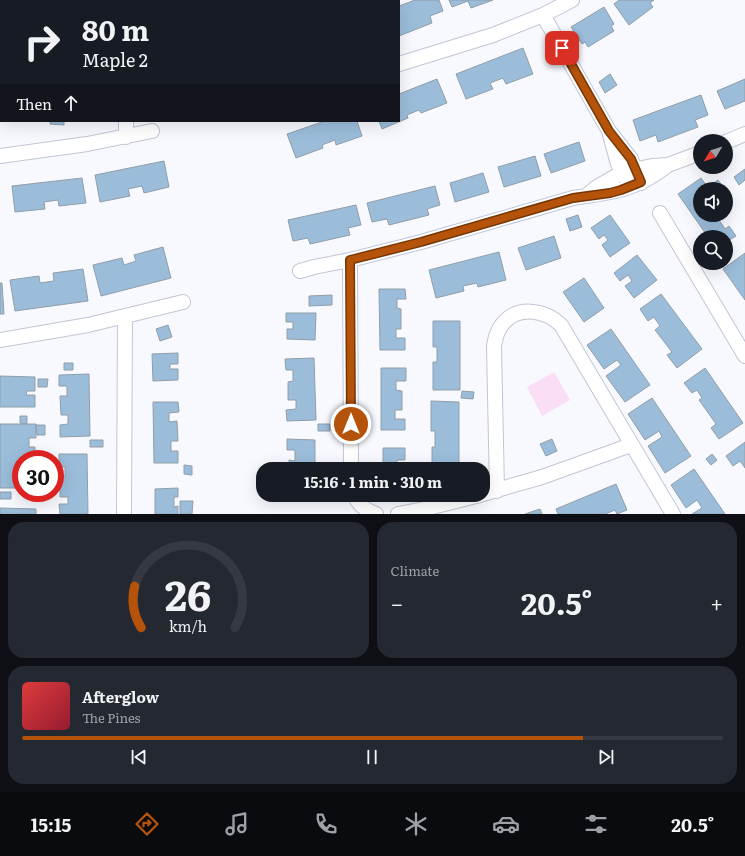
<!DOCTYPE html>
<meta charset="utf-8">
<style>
body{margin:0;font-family:Literata,serif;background:#242831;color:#f1f3f6;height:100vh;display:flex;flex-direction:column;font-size:15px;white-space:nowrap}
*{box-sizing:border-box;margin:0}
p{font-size:13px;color:#9ea1a6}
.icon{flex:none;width:22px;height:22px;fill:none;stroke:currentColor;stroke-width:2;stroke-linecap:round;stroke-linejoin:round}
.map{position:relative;height:514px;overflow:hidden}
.side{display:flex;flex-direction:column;gap:8px;padding:8px;background:#0d0f14;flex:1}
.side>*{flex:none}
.guide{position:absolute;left:0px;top:0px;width:400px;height:122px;box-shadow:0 4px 16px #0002;background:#171b24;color:#f1f3f6;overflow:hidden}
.needle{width:26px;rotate:231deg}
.tools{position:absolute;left:693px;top:134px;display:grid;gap:8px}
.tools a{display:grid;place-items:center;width:40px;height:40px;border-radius:50%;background:#171b24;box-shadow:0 4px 16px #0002;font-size:20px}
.speed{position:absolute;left:12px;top:450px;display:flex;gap:8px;font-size:20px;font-weight:700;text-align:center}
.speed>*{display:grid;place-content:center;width:52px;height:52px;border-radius:50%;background:#171b24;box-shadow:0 4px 16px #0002;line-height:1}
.speed .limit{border:6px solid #d22;background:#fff;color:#111}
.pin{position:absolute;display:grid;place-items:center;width:34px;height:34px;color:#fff;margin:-17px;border-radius:8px;box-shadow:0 2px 6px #0006}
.me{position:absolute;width:44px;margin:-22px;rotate:0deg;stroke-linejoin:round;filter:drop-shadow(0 0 3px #0008)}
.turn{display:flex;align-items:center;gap:14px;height:84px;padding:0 16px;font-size:18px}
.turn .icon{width:52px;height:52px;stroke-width:2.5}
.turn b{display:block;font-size:28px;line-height:34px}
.then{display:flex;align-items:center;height:38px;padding:0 16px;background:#0003;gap:8px;font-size:15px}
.big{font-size:30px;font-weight:700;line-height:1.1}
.side .widget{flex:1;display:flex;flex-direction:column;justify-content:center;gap:6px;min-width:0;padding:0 14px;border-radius:16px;background:#242831}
.side .dial{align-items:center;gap:0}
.dial svg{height:104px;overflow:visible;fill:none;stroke:#363941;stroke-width:7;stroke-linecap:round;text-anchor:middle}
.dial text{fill:#f1f3f6;stroke:none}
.song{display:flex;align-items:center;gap:12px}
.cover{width:48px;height:48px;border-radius:6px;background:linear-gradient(135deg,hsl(0 70% 55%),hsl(350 70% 35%))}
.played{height:4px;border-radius:2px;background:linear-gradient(90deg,#b45309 80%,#363941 80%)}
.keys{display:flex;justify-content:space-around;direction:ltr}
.heat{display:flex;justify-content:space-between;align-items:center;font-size:22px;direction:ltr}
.side .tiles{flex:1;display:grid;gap:8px;grid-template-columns:1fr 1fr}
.widget:last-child{grid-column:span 2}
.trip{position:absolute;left:256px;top:462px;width:234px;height:40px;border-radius:16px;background:#171b24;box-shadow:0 4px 16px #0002;font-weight:700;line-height:40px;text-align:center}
.dock{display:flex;height:64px;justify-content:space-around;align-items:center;background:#090b0e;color:#9ea1a6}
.dock .icon{width:28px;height:28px}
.dock .current{color:#b45309}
.dock b{font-size:18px;color:#f1f3f6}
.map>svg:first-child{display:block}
.green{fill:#f9def5}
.building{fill:#9bbdda;stroke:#919ea8}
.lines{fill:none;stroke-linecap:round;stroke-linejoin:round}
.minor-casing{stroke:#c2c6d5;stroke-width:16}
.minor{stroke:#fff;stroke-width:14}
.route-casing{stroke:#753606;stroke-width:10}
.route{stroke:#b45309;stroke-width:7}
</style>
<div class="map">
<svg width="745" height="514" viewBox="0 0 745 514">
<rect width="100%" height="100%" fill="#f7f9ff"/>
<path class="green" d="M 554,372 L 570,400 L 542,416 L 527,387 Z"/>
<path class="building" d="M 415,0 L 439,0 L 443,11 L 430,16 L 432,23 L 399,36 L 399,6 Z
M 449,0 L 493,0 L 471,8 L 468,1 L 452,7 Z
M 619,0 L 654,0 L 650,3 L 653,7 L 629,25 L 614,4 Z
M 604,7 L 614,24 L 611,26 L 614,31 L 588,47 L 585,42 L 582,44 L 571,27 Z
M 523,48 L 533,74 L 506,84 L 503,78 L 490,83 L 493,89 L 466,99 L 456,74 Z
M 610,74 L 617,85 L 605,93 L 599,82 Z
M 437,79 L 447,103 L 421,113 L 419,110 L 407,115 L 408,118 L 382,129 L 379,121 L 399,121 L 399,94 Z
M 745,79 L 745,101 L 725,109 L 717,91 Z
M 701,95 L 708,115 L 695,120 L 698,127 L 658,142 L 656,135 L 640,141 L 633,120 Z
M 50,121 L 64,121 L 64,125 L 50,124 Z
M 325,121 L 357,121 L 362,136 L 336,145 L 335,140 L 322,145 L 323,148 L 296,158 L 287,134 Z
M 579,142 L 585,161 L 551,173 L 544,154 Z
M 535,156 L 541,176 L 504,187 L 498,167 Z
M 164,161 L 169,187 L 144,193 L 142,186 L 128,189 L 130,196 L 100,202 L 95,175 Z
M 745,169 L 745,180 L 739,185 L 734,177 Z
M 483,173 L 489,192 L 455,202 L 450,183 Z
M 82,178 L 86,203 L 59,206 L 58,200 L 44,202 L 45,209 L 15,212 L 12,186 Z
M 701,178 L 709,189 L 700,189 L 700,215 L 724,215 L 725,217 L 719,220 L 725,229 L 729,226 L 736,236 L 726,242 L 726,237 L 708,237 L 678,194 Z
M 718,180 L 724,188 L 724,189 L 716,189 L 712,184 Z
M 435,186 L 440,205 L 427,209 L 429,215 L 389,225 L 387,219 L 372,222 L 367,203 Z
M 356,205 L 361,225 L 348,228 L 350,235 L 310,244 L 308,238 L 293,241 L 288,220 Z
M 578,215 L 582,227 L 570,231 L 566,219 Z
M 610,215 L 630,243 L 610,257 L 602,245 L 608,240 L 604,235 L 599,239 L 591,228 Z
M 554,236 L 561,258 L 526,270 L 518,248 Z
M 163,247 L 171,278 L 101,296 L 93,265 L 122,258 L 124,265 L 136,261 L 134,255 Z
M 499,252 L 506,280 L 478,287 L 477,283 L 463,286 L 464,291 L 436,298 L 429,270 Z
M 745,253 L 745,300 L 723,269 Z
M 637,255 L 657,280 L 634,298 L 625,286 L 632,281 L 628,275 L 620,281 L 614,273 Z
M 83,269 L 88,301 L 15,311 L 10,280 L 39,276 L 40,283 L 54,281 L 53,273 Z
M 584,278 L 604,308 L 584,322 L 563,292 Z
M 0,283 L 2,283 L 4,314 L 0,314 Z
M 379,289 L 405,289 L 406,299 L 397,299 L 397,308 L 401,309 L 401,329 L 396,329 L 396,338 L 405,338 L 405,350 L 380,350 Z
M 661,294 L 702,349 L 677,368 L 667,355 L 672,352 L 655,330 L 660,326 L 654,317 L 648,321 L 640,309 Z
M 332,295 L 332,305 L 309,306 L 309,296 Z
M 286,313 L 316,313 L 315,340 L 287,339 L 287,329 L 293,329 L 293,322 L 286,322 Z
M 433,321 L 460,321 L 460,390 L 433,390 L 433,362 L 437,362 L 437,347 L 433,347 Z
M 168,325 L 172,337 L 160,341 L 156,329 Z
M 611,329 L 650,385 L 625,402 L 606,376 L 621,365 L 617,360 L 604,369 L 587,345 Z
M 178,353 L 178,364 L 170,364 L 170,369 L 178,369 L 178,380 L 153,381 L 152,354 Z
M 314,358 L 316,420 L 287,421 L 286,410 L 296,409 L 296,400 L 288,400 L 288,382 L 293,381 L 293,370 L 286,370 L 285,359 Z
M 64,363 L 73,363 L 73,370 L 64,370 Z
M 381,368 L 406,368 L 406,381 L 396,381 L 396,390 L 402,391 L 402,410 L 395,410 L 395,419 L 405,419 L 405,430 L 381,430 Z
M 705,368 L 743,423 L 719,439 L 711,428 L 716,424 L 699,400 L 702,398 L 697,390 L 692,393 L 684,383 Z
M 89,374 L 90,436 L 60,437 L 60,425 L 68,424 L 68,415 L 61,415 L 60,396 L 67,396 L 67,386 L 59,386 L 59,375 Z
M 0,376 L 35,377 L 35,391 L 27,391 L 26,395 L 35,395 L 35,407 L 0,407 Z
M 38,379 L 48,379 L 47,387 L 38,387 Z
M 462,391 L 474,392 L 473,399 L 461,398 Z
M 652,398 L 691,456 L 665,473 L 648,446 L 662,437 L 659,431 L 645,440 L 628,414 Z
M 431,401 L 459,402 L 459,469 L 432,469 L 432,447 L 435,447 L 435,431 L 431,431 Z
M 153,402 L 178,402 L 179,412 L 169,413 L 169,422 L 177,421 L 178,441 L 171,441 L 171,451 L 178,451 L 178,463 L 154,463 Z
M 20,416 L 27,416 L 27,424 L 20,423 Z
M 0,424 L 36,424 L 36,438 L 29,438 L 29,447 L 35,447 L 35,459 L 21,459 L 21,488 L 0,488 Z
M 318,424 L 330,424 L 330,431 L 318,431 Z
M 36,425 L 45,425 L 45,435 L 37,435 Z
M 287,439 L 315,440 L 315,469 L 289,469 L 289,460 L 295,461 L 295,450 L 287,450 Z
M 552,439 L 557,451 L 546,456 L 540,444 Z
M 90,440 L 103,440 L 103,447 L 90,447 Z
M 745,442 L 745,468 L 740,461 L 733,466 L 726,456 Z
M 383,448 L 405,448 L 405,460 L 397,460 L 397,466 L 406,466 L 406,469 L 383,469 Z
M 59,454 L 87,454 L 88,514 L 60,514 L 59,504 L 68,504 L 68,497 L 60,497 L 60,476 L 65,476 L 65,467 L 59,467 Z
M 712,454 L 717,460 L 711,465 L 706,459 Z
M 184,465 L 192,466 L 192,475 L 184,474 Z
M 694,469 L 725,514 L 692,514 L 702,508 L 697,500 L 686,508 L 671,485 Z
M 616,484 L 627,510 L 617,514 L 615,510 L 605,514 L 558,514 L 556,509 Z
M 178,488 L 178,497 L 174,497 L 174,507 L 178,506 L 178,514 L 155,514 L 155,489 Z
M 0,492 L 11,492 L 11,499 L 0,499 Z
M 286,495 L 315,495 L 315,500 L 286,500 Z
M 180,501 L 193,501 L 192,514 L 180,514 Z
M 0,508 L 36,509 L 36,514 L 0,514 Z
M 540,509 L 542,514 L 525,514 Z"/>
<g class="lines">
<defs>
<path id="minor" d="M 123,0 L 123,1
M 347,0 L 347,1
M 543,15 L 609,131 L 631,159 L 641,183
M 399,64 L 493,35 L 543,15 L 572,0
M 126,121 L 126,137
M 610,135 L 618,164 L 628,180
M 726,142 L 745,134
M 0,156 L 87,144 L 152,131
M 586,196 L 597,187 L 623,172 L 652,166 L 668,165 L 700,153
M 660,213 L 745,356
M 350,260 L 351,469
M 300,271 L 314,267 L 350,260 L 421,242 L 573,198 C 613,192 635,191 668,165
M 0,340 L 88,325 L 183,302
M 497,491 L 494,346 C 495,339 497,332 501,326 C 516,305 544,309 561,325 L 673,514
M 483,494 L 542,477 L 631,445
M 354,495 C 359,505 365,510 376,514
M 124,514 L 125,317
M 398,514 L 424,509 L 480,495"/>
</defs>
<use href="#minor" class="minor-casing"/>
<use href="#minor" class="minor"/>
</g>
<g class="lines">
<defs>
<path id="route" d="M 351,424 L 350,260 L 421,242 L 573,198 L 610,193 L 621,190 L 641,182 L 631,159 L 609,131 L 562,48"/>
</defs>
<use href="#route" class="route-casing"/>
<use href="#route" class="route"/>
</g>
</svg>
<div class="tools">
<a><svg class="needle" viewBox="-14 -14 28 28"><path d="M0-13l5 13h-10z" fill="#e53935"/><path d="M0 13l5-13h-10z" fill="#9ea1a6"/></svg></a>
<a><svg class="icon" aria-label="sound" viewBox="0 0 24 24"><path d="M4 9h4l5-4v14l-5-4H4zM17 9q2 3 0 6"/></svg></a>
<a><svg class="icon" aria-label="search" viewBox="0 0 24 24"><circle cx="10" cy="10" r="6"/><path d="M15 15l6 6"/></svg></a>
</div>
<div class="speed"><div class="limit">30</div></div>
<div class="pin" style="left:562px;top:48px;background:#d93025"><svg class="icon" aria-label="arrive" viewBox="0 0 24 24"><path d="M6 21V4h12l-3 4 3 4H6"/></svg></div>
<svg class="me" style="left:351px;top:424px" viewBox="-20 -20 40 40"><circle r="17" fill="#b45309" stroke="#fff" stroke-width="3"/><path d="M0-11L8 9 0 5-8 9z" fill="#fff"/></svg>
<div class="trip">15:16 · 1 min · 310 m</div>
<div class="guide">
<div class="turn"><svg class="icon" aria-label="right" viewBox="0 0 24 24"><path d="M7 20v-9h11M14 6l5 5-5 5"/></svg><div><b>80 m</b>Maple 2</div></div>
<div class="then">Then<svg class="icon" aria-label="ahead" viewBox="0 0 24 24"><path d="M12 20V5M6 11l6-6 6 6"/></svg></div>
</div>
</div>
<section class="side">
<div class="tiles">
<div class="widget dial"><svg viewBox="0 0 100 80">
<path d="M14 69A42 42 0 1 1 86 69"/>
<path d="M14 69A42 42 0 0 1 9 37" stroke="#b45309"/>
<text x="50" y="56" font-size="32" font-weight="700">26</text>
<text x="50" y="72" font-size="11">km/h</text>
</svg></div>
<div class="widget"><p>Climate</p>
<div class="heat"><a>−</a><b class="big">20.5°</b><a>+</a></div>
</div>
<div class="widget">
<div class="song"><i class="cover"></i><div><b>Afterglow</b><p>The Pines</p></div></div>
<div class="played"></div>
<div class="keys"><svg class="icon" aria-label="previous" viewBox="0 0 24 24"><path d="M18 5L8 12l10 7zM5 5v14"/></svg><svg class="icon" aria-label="pause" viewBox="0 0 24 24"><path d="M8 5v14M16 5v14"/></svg><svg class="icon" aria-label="next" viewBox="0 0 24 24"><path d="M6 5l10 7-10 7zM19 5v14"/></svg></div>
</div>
</div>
</section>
<nav class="dock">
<b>15:15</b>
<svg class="icon current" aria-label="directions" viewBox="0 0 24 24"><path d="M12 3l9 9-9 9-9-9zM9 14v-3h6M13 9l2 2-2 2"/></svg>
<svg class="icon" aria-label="music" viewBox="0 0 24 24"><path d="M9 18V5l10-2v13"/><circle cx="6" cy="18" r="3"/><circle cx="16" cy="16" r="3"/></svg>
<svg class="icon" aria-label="phone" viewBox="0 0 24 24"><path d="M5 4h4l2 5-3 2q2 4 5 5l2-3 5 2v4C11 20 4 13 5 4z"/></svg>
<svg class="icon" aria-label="climate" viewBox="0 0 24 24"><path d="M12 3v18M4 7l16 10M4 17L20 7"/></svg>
<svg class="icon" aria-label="car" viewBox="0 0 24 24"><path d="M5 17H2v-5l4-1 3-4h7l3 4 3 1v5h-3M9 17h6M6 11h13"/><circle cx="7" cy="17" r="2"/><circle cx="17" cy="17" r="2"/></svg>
<svg class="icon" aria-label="filters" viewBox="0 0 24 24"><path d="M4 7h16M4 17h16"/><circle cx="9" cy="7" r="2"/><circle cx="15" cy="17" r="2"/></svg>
<b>20.5°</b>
</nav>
